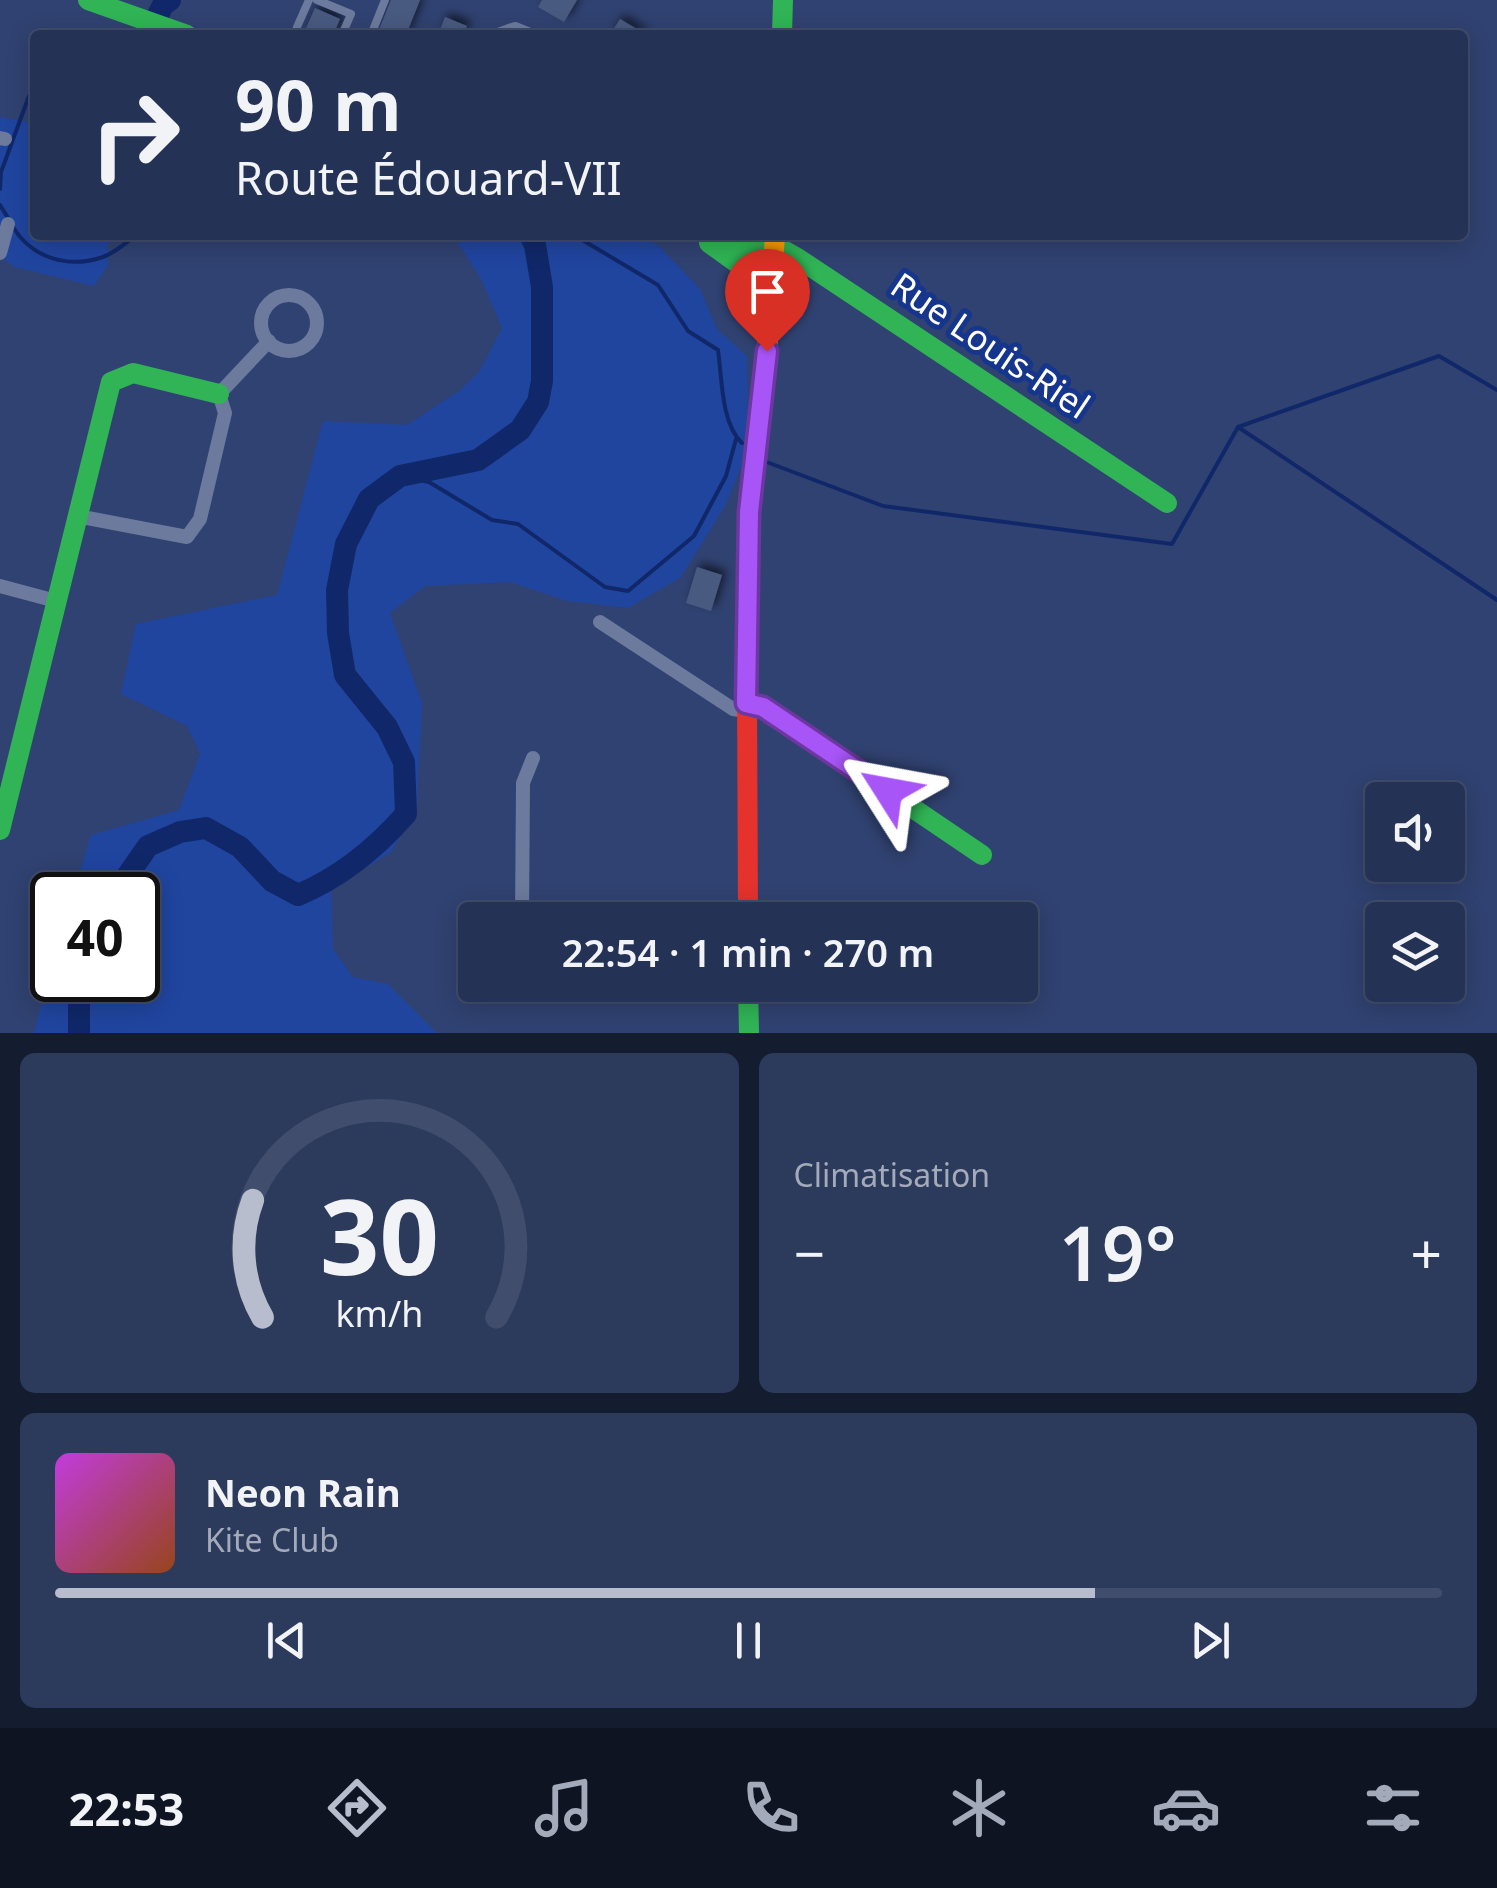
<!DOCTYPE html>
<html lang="fr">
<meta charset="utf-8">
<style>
body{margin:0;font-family:"Noto Sans",sans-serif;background:#2c3a5b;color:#f1f3f6;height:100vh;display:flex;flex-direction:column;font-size:38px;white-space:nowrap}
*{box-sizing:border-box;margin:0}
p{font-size:32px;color:#a3aab9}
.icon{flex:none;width:55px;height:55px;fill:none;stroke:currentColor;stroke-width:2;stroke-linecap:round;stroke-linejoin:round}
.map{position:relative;height:1033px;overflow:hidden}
.side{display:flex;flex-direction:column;gap:20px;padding:20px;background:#141c2f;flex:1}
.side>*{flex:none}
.top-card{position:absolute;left:30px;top:30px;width:1438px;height:210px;border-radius:10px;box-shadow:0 5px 25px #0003,0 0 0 2px #414d6c;background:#243255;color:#f1f3f6;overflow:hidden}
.controls{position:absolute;left:1365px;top:782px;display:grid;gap:20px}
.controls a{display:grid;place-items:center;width:100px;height:100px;border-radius:10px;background:#243255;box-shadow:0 5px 25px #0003,0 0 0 2px #414d6c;font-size:50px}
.speed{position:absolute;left:30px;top:872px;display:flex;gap:20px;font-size:50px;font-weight:700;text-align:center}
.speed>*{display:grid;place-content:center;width:130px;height:130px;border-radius:50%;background:#243255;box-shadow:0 5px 25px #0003,0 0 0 2px #414d6c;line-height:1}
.speed .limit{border:5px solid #111;border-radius:15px;background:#fff;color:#111}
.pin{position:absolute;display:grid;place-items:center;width:85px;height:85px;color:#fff;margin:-102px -42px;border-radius:50% 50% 50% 0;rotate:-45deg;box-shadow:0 0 10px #0007}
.pin .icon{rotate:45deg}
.me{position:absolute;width:110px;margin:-55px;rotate:304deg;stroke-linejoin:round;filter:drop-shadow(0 0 8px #0008)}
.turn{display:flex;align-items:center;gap:35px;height:210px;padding:0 40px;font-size:45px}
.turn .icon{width:130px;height:130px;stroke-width:2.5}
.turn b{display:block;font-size:70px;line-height:85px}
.big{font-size:75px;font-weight:600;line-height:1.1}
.side .tile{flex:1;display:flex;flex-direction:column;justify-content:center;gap:15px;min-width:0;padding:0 35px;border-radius:15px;background:#2c3a5b}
.side .dial{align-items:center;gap:0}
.dial svg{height:260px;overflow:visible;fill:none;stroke:#414d6c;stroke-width:7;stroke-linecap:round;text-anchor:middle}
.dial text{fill:#f1f3f6;stroke:none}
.song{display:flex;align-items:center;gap:30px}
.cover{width:120px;height:120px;border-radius:15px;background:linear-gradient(135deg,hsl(290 70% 55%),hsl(20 70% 35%))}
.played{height:10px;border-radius:5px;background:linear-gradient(90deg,#b7bdcd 75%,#414d6c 75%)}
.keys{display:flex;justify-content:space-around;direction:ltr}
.heat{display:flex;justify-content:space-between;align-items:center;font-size:55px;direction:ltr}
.side .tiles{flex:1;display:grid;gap:20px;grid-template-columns:1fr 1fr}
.tile:last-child{grid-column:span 2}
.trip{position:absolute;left:458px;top:902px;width:580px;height:100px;border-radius:10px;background:#243255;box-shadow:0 5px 25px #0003,0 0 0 2px #414d6c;font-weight:600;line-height:100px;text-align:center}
.tab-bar{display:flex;height:160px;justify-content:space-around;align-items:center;background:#0e1422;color:#a3aab9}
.tab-bar .icon{width:70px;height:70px}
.tab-bar .selected{color:#b7bdcd}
.tab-bar b{font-size:45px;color:#f1f3f6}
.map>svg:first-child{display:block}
.green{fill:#20459f}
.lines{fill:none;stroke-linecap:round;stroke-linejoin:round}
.stream{stroke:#10286a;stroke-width:4}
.river{stroke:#10286a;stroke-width:22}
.building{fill:#4a5a80;filter:url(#shadow)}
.lane{stroke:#6c7a9d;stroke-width:8}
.street{stroke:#6c7a9d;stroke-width:14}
.fast{stroke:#30b455;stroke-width:20}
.slow{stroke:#ff9f0a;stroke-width:20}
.jam{stroke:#e5322d;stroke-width:20}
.route-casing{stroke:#6d37a1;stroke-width:25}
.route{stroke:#a855f7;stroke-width:18}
.labels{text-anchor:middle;stroke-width:10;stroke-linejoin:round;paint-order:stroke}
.street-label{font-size:35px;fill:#fff;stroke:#15368c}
</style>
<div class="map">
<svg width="1497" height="1033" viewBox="0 0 1497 1033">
<defs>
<filter id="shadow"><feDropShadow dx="4.5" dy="-4.5" stdDeviation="5" flood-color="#0009"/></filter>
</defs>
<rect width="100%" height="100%" fill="#304271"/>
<path class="green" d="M 35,107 L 35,235 L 108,235 L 108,265 L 94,286 L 15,267 L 0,256 L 0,117 L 27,122 Z
M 453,235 L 634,235 L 659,246 L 700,289 L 717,329 L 747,356 L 748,438 L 742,465 L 725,506 L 680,578 L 628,608 L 567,601 L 510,582 L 425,586 L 390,613 L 422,703 L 417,808 L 391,852 L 331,889 L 333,949 L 353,977 L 388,984 L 437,1033 L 34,1033 L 52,961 L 52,980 L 138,980 L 138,895 L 73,895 L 91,835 L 179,810 L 200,753 L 187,726 L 121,694 L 136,624 L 277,595 L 323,421 L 407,425 L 459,391 L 479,372 L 502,328 L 481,279 Z"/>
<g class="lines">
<path class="stream" d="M 0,189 L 1,172 L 29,96 L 35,90
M 0,205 L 8,218
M 13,227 C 32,258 68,269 103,257 C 115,253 126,242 137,235
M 574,235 L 658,285 L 688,331 L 718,350 C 722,377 721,424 742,443
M 1238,427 L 1497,600
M 764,461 L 883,506 L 1172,544 L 1238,427 L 1439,356 L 1497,390
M 400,476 L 429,482 L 492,520 L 518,524 L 605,587 L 628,591 L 694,536 L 726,476 L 736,439"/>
<path class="river" d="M 148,35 L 163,5 L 170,0
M 114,895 L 148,846 L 180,832 L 206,828 L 240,847 L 272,881 L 298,895 C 339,878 376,848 406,814 L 404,762 L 387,727 L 345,675 L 338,633 L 337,590 L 346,544 L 369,499 L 400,476 L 478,460 L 520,430 L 538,402 L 542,381 L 542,287 L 535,245 L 530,235
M 79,1033 L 79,994 L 82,980"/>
</g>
<path class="building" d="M 391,0 L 420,0 L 406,35 L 377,35 Z
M 542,0 L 577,0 L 564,22 L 538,7 Z
M 315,8 L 340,19 L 333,35 L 303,35 Z
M 445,17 L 467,26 L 463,35 L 438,35 Z
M 620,19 L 647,35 L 610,35 Z
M 697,567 L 722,575 L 711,611 L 686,603 Z"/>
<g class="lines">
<path class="lane" d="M 317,0 L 351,14 L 342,35
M 297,27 L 309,0
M 371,35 L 385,0"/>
<path class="street" d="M 498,35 L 515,29 L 530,35
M 0,138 L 5,139
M 0,253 L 8,224
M261 323a28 28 0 1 1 56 0a28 28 0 1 1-56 0Z
M 77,516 L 187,537 L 200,519 L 225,413 L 219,394 L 269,341
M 0,586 L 56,601
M 600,622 L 733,709 L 746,711
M 522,920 L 523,783 L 533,758"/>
<path class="fast" d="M 88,0 L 187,35
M 782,35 L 783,0
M 710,235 L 756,252 L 785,251 L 799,259 L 1167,503
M 709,243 L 755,276 L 771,300
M 746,703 L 771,712 L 982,855
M 0,830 L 111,382 L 133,373 L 219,394
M 748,985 L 749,1033"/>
<path class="slow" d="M 747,684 L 747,543 L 767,351 L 775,235"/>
<path class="jam" d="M 747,684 L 748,920"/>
</g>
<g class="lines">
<defs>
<path id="route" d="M 767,351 L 749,512 L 746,703 L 763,707 L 888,791"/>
</defs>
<use href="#route" class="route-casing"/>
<use href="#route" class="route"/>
</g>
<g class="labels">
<g class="street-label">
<text transform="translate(990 346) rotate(34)" y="12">Rue Louis-Riel</text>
</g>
</g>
</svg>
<div class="controls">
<a><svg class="icon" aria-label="sound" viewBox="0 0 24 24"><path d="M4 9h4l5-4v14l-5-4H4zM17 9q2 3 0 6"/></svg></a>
<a><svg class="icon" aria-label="layers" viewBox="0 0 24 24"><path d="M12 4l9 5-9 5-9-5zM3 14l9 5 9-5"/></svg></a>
</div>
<div class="speed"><div class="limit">40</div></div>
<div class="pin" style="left:767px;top:351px;background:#d93025"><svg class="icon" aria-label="arrive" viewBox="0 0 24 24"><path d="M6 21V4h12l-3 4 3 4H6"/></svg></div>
<svg class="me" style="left:888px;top:791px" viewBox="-20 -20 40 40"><path d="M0-17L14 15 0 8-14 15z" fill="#a855f7" stroke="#fff" stroke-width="4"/></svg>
<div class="trip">22:54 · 1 min · 270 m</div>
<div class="top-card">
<div class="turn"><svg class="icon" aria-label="right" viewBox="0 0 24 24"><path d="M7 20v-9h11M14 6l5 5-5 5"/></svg><div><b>90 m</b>Route Édouard-VII</div></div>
</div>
</div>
<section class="side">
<div class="tiles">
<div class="tile dial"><svg viewBox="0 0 100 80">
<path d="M14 69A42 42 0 1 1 86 69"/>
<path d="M14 69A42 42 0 0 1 11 33" stroke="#b7bdcd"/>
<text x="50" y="56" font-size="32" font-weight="700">30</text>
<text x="50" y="72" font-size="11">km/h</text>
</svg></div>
<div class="tile"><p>Climatisation</p>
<div class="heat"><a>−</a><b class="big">19°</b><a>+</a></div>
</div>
<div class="tile">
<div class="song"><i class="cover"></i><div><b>Neon Rain</b><p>Kite Club</p></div></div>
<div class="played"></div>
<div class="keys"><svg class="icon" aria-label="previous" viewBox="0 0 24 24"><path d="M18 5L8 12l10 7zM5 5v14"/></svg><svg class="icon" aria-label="pause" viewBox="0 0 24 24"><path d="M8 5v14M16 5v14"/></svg><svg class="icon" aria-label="next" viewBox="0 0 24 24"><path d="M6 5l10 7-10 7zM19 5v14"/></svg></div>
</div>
</div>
</section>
<nav class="tab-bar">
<b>22:53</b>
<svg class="icon selected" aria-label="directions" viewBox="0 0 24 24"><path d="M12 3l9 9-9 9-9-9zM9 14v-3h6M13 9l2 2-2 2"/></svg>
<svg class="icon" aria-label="music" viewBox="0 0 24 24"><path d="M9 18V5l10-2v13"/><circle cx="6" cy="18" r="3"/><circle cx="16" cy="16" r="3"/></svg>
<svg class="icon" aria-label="phone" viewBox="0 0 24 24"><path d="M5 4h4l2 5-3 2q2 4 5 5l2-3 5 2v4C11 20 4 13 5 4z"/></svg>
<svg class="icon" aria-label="climate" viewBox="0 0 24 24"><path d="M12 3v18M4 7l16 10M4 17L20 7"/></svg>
<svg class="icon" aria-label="car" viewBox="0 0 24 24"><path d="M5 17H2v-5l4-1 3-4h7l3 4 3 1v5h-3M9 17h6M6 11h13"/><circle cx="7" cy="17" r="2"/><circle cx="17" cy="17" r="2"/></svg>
<svg class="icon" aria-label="filters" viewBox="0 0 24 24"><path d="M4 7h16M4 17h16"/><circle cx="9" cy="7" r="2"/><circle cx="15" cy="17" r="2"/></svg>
</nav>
